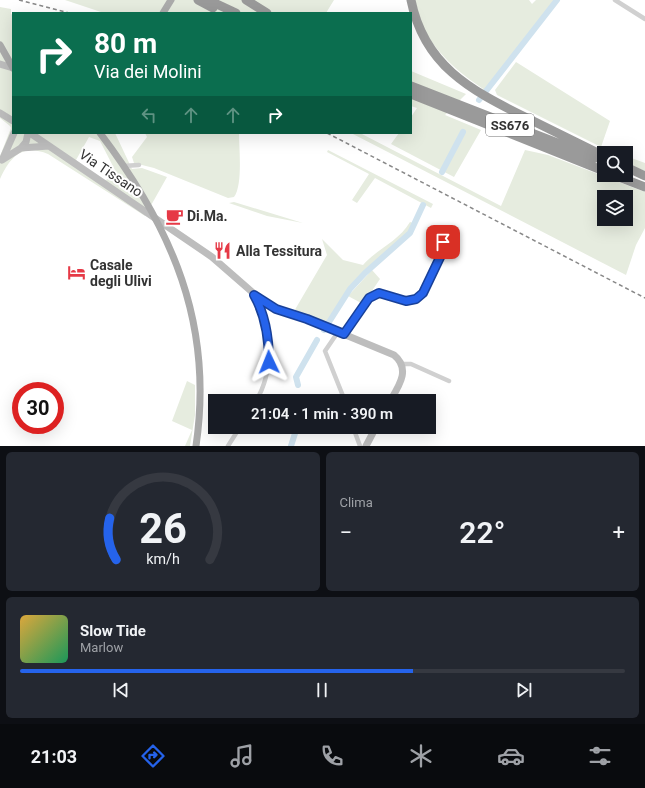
<!DOCTYPE html>
<html lang="it">
<meta charset="utf-8">
<style>
body{margin:0;font-family:Roboto,sans-serif;background:#242831;color:#f1f3f6;height:100vh;display:flex;flex-direction:column;font-size:15px;white-space:nowrap}
*{box-sizing:border-box;margin:0}
p{font-size:13px;color:#9ea1a6}
.icon{flex:none;width:22px;height:22px;fill:none;stroke:currentColor;stroke-width:2;stroke-linecap:round;stroke-linejoin:round}
.map{position:relative;height:446px;overflow:hidden}
.side{display:flex;flex-direction:column;gap:6px;padding:6px;background:#0d0f14;flex:1}
.side>*{flex:none}
.banner{position:absolute;left:12px;top:12px;width:400px;height:122px;border-radius:0px;box-shadow:0 4px 16px #0002;background:#0b6e4f;color:#fff;overflow:hidden}
.buttons{position:absolute;left:597px;top:146px;display:grid;gap:8px}
.buttons a{display:grid;place-items:center;width:36px;height:36px;border-radius:0px;background:#171b24;box-shadow:0 4px 16px #0002;font-size:20px}
.speed{position:absolute;left:12px;top:382px;display:flex;gap:8px;font-size:20px;font-weight:700;text-align:center}
.speed>*{display:grid;place-content:center;width:52px;height:52px;border-radius:50%;background:#171b24;box-shadow:0 4px 16px #0002;line-height:1}
.speed .limit{border:6px solid #d22;background:#fff;color:#111}
.pin{position:absolute;display:grid;place-items:center;width:34px;height:34px;color:#fff;margin:-17px;border-radius:8px;box-shadow:0 2px 6px #0006}
.me{position:absolute;width:44px;margin:-22px;rotate:358deg;stroke-linejoin:round;filter:drop-shadow(0 0 3px #0008)}
.turn{display:flex;align-items:center;gap:14px;height:84px;padding:0 16px;font-size:18px}
.turn .icon{width:52px;height:52px;stroke-width:2.5}
.turn b{display:block;font-size:28px;line-height:34px}
.lanes{display:flex;align-items:center;height:38px;padding:0 16px;background:#0003;justify-content:center;gap:20px;direction:ltr}
.lanes .off{opacity:.35}
.big{font-size:30px;font-weight:600;line-height:1.1}
.side .card{flex:1;display:flex;flex-direction:column;justify-content:center;gap:6px;min-width:0;padding:0 14px;border-radius:6px;background:#242831}
.side .dial{align-items:center;gap:0}
.dial svg{height:104px;overflow:visible;fill:none;stroke:#363941;stroke-width:7;stroke-linecap:round;text-anchor:middle}
.dial text{fill:#f1f3f6;stroke:none}
.song{display:flex;align-items:center;gap:12px}
.cover{width:48px;height:48px;border-radius:6px;background:linear-gradient(135deg,hsl(40 70% 55%),hsl(150 70% 35%))}
.played{height:4px;border-radius:2px;background:linear-gradient(90deg,#2563eb 65%,#363941 65%)}
.keys{display:flex;justify-content:space-around;direction:ltr}
.heat{display:flex;justify-content:space-between;align-items:center;font-size:22px;direction:ltr}
.side .tiles{flex:1;display:grid;gap:6px;grid-template-columns:1fr 1fr}
.card:last-child{grid-column:span 2}
.trip{position:absolute;left:208px;top:394px;width:228px;height:40px;border-radius:0px;background:#171b24;box-shadow:0 4px 16px #0002;font-weight:600;line-height:40px;text-align:center}
.tabs{display:flex;height:64px;justify-content:space-around;align-items:center;background:#090b0e;color:#9ea1a6}
.tabs .icon{width:28px;height:28px}
.tabs .active{color:#2563eb}
.tabs b{font-size:18px;color:#f1f3f6}
.map>svg:first-child{display:block}
.green{fill:#e6ecdf;fill-rule:evenodd}
.lines{fill:none;stroke-linecap:round;stroke-linejoin:round}
.canal{stroke:#cfe2ee;stroke-width:6}
.street{stroke:#d0d0d0;stroke-width:4.5}
.secondary{stroke:#bdbdbd;stroke-width:7}
.primary{stroke:#ababab;stroke-width:7}
.highway{stroke:#9a9a9a;stroke-width:9}
.rail{stroke:#888;stroke-width:1.5;stroke-dasharray:4 3;stroke-linecap:butt}
.route-casing{stroke:#184099;stroke-width:10}
.route{stroke:#2563eb;stroke-width:7}
.labels{text-anchor:middle;stroke-width:4;stroke-linejoin:round;paint-order:stroke}
.shield{fill:#fff;stroke:#707070;stroke-width:1}
.shield-label{font-size:13px;font-weight:bold;fill:#333}
.street-label{font-size:14px;fill:#333;stroke:#fff}
.poi-label{font-size:14px;font-weight:bold;fill:#333;stroke:#fff;text-anchor:start}
</style>
<div class="map">
<svg width="645" height="446" viewBox="0 0 645 446">
<rect width="100%" height="100%" fill="#fff"/>
<path class="green" d="M 65,0 L 334,0 L 326,13 L 104,13 Z
M 415,0 L 529,0 L 532,4 L 536,0 L 559,0 L 488,92 C 463,76 438,56 424,29 C 420,20 418,10 415,0 Z
M 0,7 L 11,9 L 11,14 L 13,15 L 13,133 L 115,133 L 132,169 L 142,168 L 167,177 L 145,216 L 48,154 C 22,143 10,157 0,179 L 0,156 L 11,128 L 10,126 L 0,118 ZM 89,137 L 100,141 L 117,174 L 104,181 L 76,160 Z
M 516,62 L 610,121 L 601,147 L 617,153 L 609,153 L 601,147 L 497,95 L 495,90 Z
M 411,71 L 466,94 L 445,115 L 481,130 L 454,177 L 391,144 L 399,133 L 411,133 L 411,117 L 417,108 L 411,106 Z
M 145,133 L 239,133 C 239,148 243,185 234,197 L 228,198 L 154,168 L 134,163 L 132,157 L 147,137 Z
M 351,133 L 360,133 L 501,206 L 525,150 L 548,155 L 645,192 L 645,228 L 636,245 L 626,275 ZM 604,197 L 626,197 L 626,219 L 604,219 Z
M 328,150 L 433,204 L 431,208 L 375,178 L 357,203 L 352,200 L 369,174 L 327,152 Z
M 626,156 L 645,163 L 645,171 L 626,164 Z
M 234,202 L 303,223 L 267,216 L 229,203 Z
M 410,222 L 413,223 L 409,232 L 357,279 L 326,324 L 293,313 L 327,255 L 322,239 L 343,260 L 363,265 C 377,249 399,241 410,222 Z
M 372,270 L 380,279 L 363,304 L 348,296 Z
M 187,381 L 195,385 L 195,415 L 190,446 L 185,446 L 192,430 L 172,421 Z"/>
<g class="lines">
<path class="canal" d="M 479,100 L 557,0
M 442,172 L 463,132
M 324,330 L 350,289 L 365,273 L 410,233 L 423,205
M 298,385 L 296,377 L 317,340
M 291,446 L 297,427"/>
<path class="street" d="M 615,0 L 645,19
M 123,166 L 139,165
M 255,297 C 273,328 274,371 256,401
M 338,332 L 325,351 L 345,401
M 344,334 L 369,298 L 379,293 L 410,301 L 417,299 L 423,293 L 444,249 L 444,244 L 433,234
M 402,364 L 411,364 L 449,381
M 353,427 L 360,446
M 228,446 L 240,427"/>
<path class="secondary" d="M 0,64 L 13,68
M 0,113 L 13,121
M 30,133 L 212,257 L 266,304 L 276,309 L 307,319 L 394,355 C 411,369 399,386 390,401
M 21,148 L 26,142 L 28,133
M 3,158 L 14,133
M 2,160 L 21,148 L 49,146
M 366,446 L 376,427"/>
<path class="primary" d="M 163,13 L 171,0
M 0,45 L 13,68
M 100,133 C 172,228 214,324 196,446"/>
<path class="highway" d="M 198,0 L 213,8
M 208,0 L 236,13
M 246,0 L 267,13
M 411,0 C 424,65 470,90 525,117 C 551,130 578,143 604,156
M 411,86 L 596,158
M 411,94 L 604,171
M 626,167 L 645,176
M 614,175 L 645,187"/>
<path class="rail" d="M 19,0 L 69,13
M 327,133 L 645,298"/>
</g>
<g class="lines">
<defs>
<path id="route" d="M 269,362 C 269,338 266,316 254,295 L 276,309 L 307,319 L 344,334 L 369,298 L 379,293 L 406,301 L 416,299 L 423,293 L 444,249 L 443,242"/>
</defs>
<use href="#route" class="route-casing"/>
<use href="#route" class="route"/>
</g>
<defs>
<symbol id="cafe-bare" viewBox="-9 -9 18 18"><path d="M-5.5-4.5H6V0H3Q3 3.5 0 3.5H-2.5Q-5.5 3.5-5.5 0ZM3-3.2v2h1.7v-2ZM-6 4.5H4V6H-6Z" fill="#e63946" stroke="#fff" stroke-width="2.5" paint-order="stroke"/></symbol>
<symbol id="restaurant-bare" viewBox="-9 -9 18 18"><path d="M-5-6h1v4h1v-4h1v4h1v-4h1v5L-1.5 .5V6h-2V.5L-5-1ZM5-6V6H3V1.5H1.5Q1.5-4 5-6Z" fill="#e63946" stroke="#fff" stroke-width="2.5" paint-order="stroke"/></symbol>
<symbol id="hotel-bare" viewBox="-9 -9 18 18"><path d="M-6-4.5h1.5V1H6V5H4.5V3h-9V5H-6ZM-4 0a1.8 1.8 0 1 1 3.6 0ZM.5 0V-2.5h3Q6-2.5 6 0Z" fill="#e63946" stroke="#fff" stroke-width="2.5" paint-order="stroke"/></symbol>
</defs>
<g fill-rule="evenodd">
<use href="#cafe-bare" x="162" y="204" width="25" height="25"/>
<use href="#restaurant-bare" x="210" y="238" width="25" height="25"/>
<use href="#hotel-bare" x="64" y="260" width="25" height="25"/>
</g>
<g class="labels">
<rect class="shield" x="486" y="114" width="48" height="22" rx="3"/>
<g class="shield-label">
<text x="510" y="130">SS676</text>
</g>
<g class="street-label">
<text transform="translate(111 173) rotate(34)" y="5">Via Tissano</text>
</g>
<g class="poi-label">
<text x="187" y="221">Di.Ma.</text>
<text x="236" y="256">Alla Tessitura</text>
<text x="90" y="270">Casale<tspan x="90" dy="16">degli Ulivi</tspan></text>
</g>
</g>
</svg>
<div class="buttons">
<a><svg class="icon" aria-label="search" viewBox="0 0 24 24"><circle cx="10" cy="10" r="6"/><path d="M15 15l6 6"/></svg></a>
<a><svg class="icon" aria-label="layers" viewBox="0 0 24 24"><path d="M12 4l9 5-9 5-9-5zM3 14l9 5 9-5"/></svg></a>
</div>
<div class="speed"><div class="limit">30</div></div>
<div class="pin" style="left:443px;top:242px;background:#d93025"><svg class="icon" aria-label="arrive" viewBox="0 0 24 24"><path d="M6 21V4h12l-3 4 3 4H6"/></svg></div>
<svg class="me" style="left:269px;top:362px" viewBox="-20 -20 40 40"><path d="M0-17L14 15 0 8-14 15z" fill="#2563eb" stroke="#fff" stroke-width="4"/></svg>
<div class="trip">21:04 · 1 min · 390 m</div>
<div class="banner">
<div class="turn"><svg class="icon" aria-label="right" viewBox="0 0 24 24"><path d="M7 20v-9h11M14 6l5 5-5 5"/></svg><div><b>80 m</b>Via dei Molini</div></div>
<div class="lanes"><svg class="icon off" aria-label="left" viewBox="0 0 24 24"><path d="M17 20v-9H6M10 6l-5 5 5 5"/></svg><svg class="icon off" aria-label="ahead" viewBox="0 0 24 24"><path d="M12 20V5M6 11l6-6 6 6"/></svg><svg class="icon off" aria-label="ahead" viewBox="0 0 24 24"><path d="M12 20V5M6 11l6-6 6 6"/></svg><svg class="icon" aria-label="right" viewBox="0 0 24 24"><path d="M7 20v-9h11M14 6l5 5-5 5"/></svg></div>
</div>
</div>
<section class="side">
<div class="tiles">
<div class="card dial"><svg viewBox="0 0 100 80">
<path d="M14 69A42 42 0 1 1 86 69"/>
<path d="M14 69A42 42 0 0 1 9 37" stroke="#2563eb"/>
<text x="50" y="56" font-size="32" font-weight="700">26</text>
<text x="50" y="72" font-size="11">km/h</text>
</svg></div>
<div class="card"><p>Clima</p>
<div class="heat"><a>−</a><b class="big">22°</b><a>+</a></div>
</div>
<div class="card">
<div class="song"><i class="cover"></i><div><b>Slow Tide</b><p>Marlow</p></div></div>
<div class="played"></div>
<div class="keys"><svg class="icon" aria-label="previous" viewBox="0 0 24 24"><path d="M18 5L8 12l10 7zM5 5v14"/></svg><svg class="icon" aria-label="pause" viewBox="0 0 24 24"><path d="M8 5v14M16 5v14"/></svg><svg class="icon" aria-label="next" viewBox="0 0 24 24"><path d="M6 5l10 7-10 7zM19 5v14"/></svg></div>
</div>
</div>
</section>
<nav class="tabs">
<b>21:03</b>
<svg class="icon active" aria-label="directions" viewBox="0 0 24 24"><path d="M12 3l9 9-9 9-9-9zM9 14v-3h6M13 9l2 2-2 2"/></svg>
<svg class="icon" aria-label="music" viewBox="0 0 24 24"><path d="M9 18V5l10-2v13"/><circle cx="6" cy="18" r="3"/><circle cx="16" cy="16" r="3"/></svg>
<svg class="icon" aria-label="phone" viewBox="0 0 24 24"><path d="M5 4h4l2 5-3 2q2 4 5 5l2-3 5 2v4C11 20 4 13 5 4z"/></svg>
<svg class="icon" aria-label="climate" viewBox="0 0 24 24"><path d="M12 3v18M4 7l16 10M4 17L20 7"/></svg>
<svg class="icon" aria-label="car" viewBox="0 0 24 24"><path d="M5 17H2v-5l4-1 3-4h7l3 4 3 1v5h-3M9 17h6M6 11h13"/><circle cx="7" cy="17" r="2"/><circle cx="17" cy="17" r="2"/></svg>
<svg class="icon" aria-label="filters" viewBox="0 0 24 24"><path d="M4 7h16M4 17h16"/><circle cx="9" cy="7" r="2"/><circle cx="15" cy="17" r="2"/></svg>
</nav>
